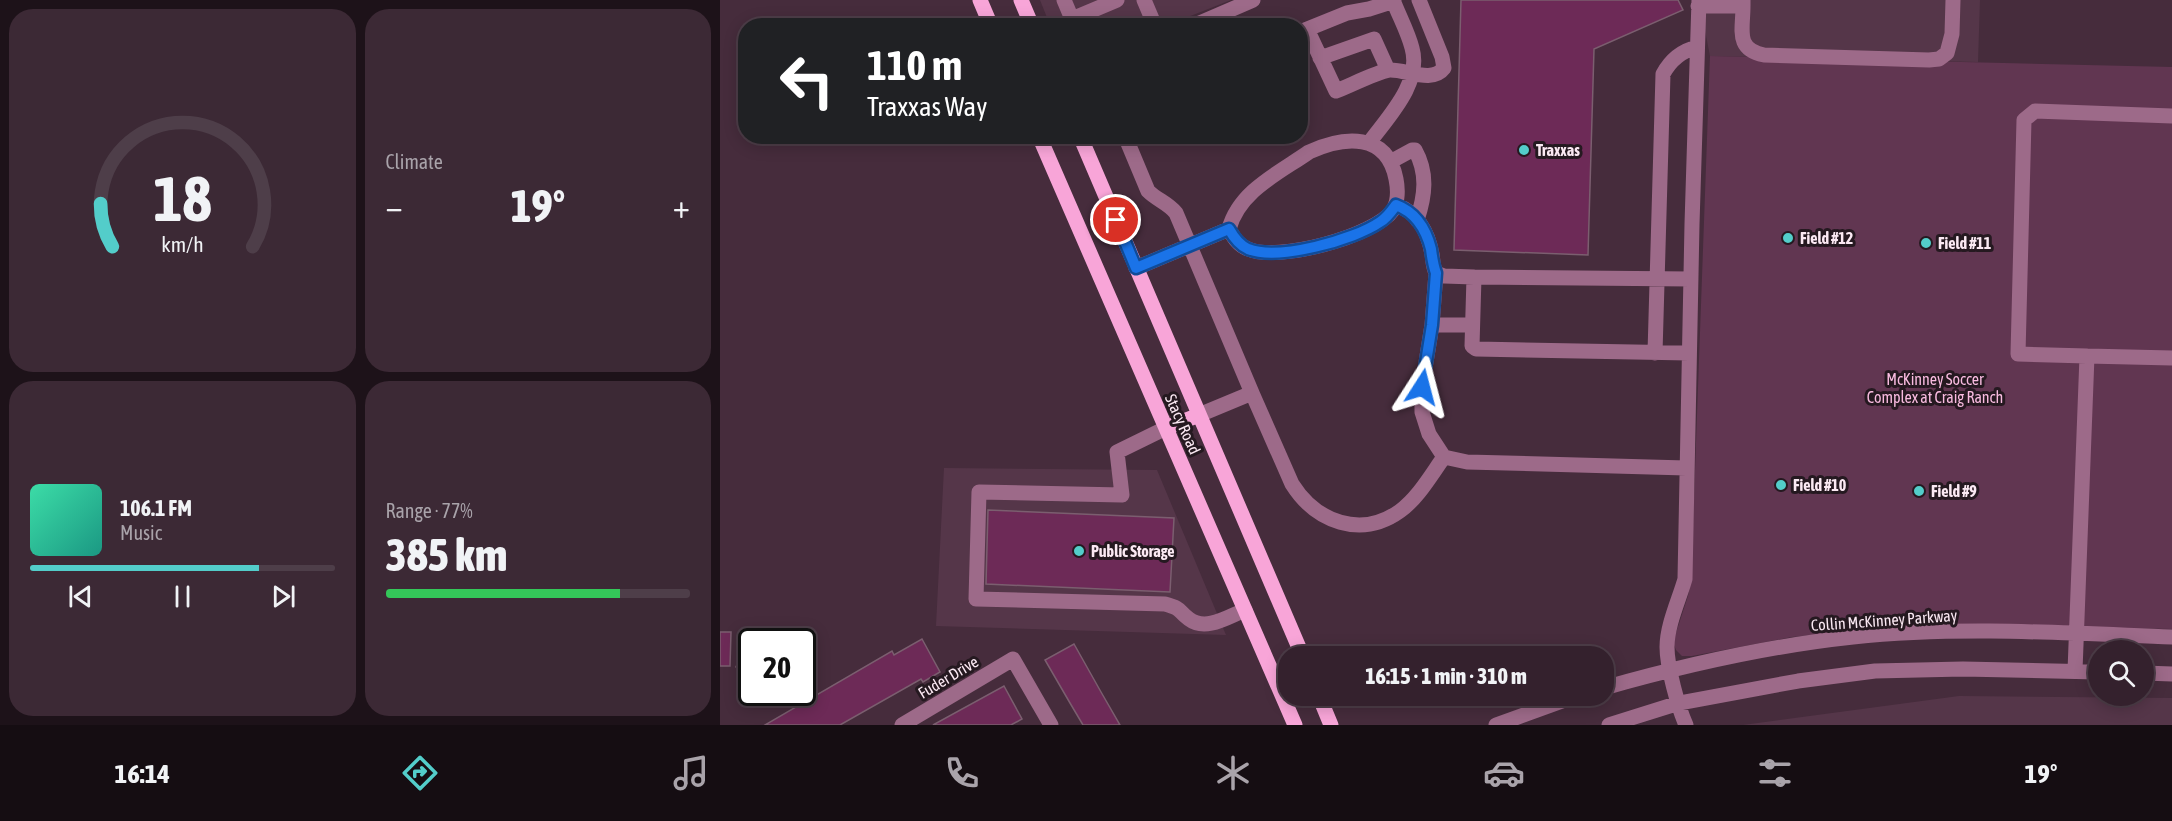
<!DOCTYPE html>
<meta charset="utf-8">
<style>
body{margin:0;font-family:"Asap Condensed",sans-serif;background:#3c2935;color:#f1f3f6;height:100vh;display:flex;flex-direction:column;font-size:22px;white-space:nowrap}
*{box-sizing:border-box;margin:0}
p{font-size:20px;color:#a9a3aa}
.icon{flex:none;width:33px;height:33px;fill:none;stroke:currentColor;stroke-width:2;stroke-linecap:round;stroke-linejoin:round}
.map{position:relative;flex:1;overflow:hidden}
.details{display:flex;flex-direction:column;gap:9px;padding:9px;background:#1d1219;width:720px}
.details>*{flex:none}
.top-card{position:absolute;left:18px;top:18px;width:570px;height:126px;border-radius:24px;box-shadow:0 3px 15px #0003,0 0 0 2px #4e3e49;background:#202124;color:#fff;overflow:hidden}
.tools{position:absolute;left:1368px;top:640px;display:grid;gap:12px}
.tools a{display:grid;place-items:center;width:66px;height:66px;border-radius:50%;background:#34212d;box-shadow:0 3px 15px #0003,0 0 0 2px #4e3e49;font-size:30px}
.speed{position:absolute;left:18px;top:628px;display:flex;gap:12px;font-size:30px;font-weight:700;text-align:center}
.speed>*{display:grid;place-content:center;width:78px;height:78px;border-radius:50%;background:#34212d;box-shadow:0 3px 15px #0003,0 0 0 2px #4e3e49;line-height:1}
.speed .limit{border:3px solid #111;border-radius:9px;background:#fff;color:#111}
.pin{position:absolute;display:grid;place-items:center;width:51px;height:51px;color:#fff;margin:-26px;border:3px solid #fff;border-radius:50%;box-shadow:0 2px 6px #0007}
.me{position:absolute;width:66px;margin:-33px;rotate:9deg;stroke-linejoin:round;filter:drop-shadow(0 0 4px #0008)}
.turn{display:flex;align-items:center;gap:21px;height:126px;padding:0 30px;font-size:27px}
.turn .icon{width:78px;height:78px;stroke-width:2.5}
.turn b{display:block;font-size:42px;line-height:51px}
.big{font-size:45px;font-weight:800;line-height:1.1}
.details .widget{flex:1;display:flex;flex-direction:column;justify-content:center;gap:9px;min-width:0;padding:0 21px;border-radius:24px;background:#3c2935}
.details .dial{align-items:center;gap:0}
.dial svg{height:156px;overflow:visible;fill:none;stroke:#4e3e49;stroke-width:7;stroke-linecap:round;text-anchor:middle}
.dial text{fill:#f1f3f6;stroke:none}
.song{display:flex;align-items:center;gap:18px}
.cover{width:72px;height:72px;border-radius:9px;background:linear-gradient(135deg,hsl(160 70% 55%),hsl(170 70% 35%))}
.played{height:6px;border-radius:3px;background:linear-gradient(90deg,#53cdca 75%,#4e3e49 75%)}
.keys{display:flex;justify-content:space-around;direction:ltr}
.heat{display:flex;justify-content:space-between;align-items:center;font-size:33px;direction:ltr}
.charge{height:9px;border-radius:4px;background:linear-gradient(90deg,#34c759 77%,#4e3e49 0)}
.details .tiles{flex:1;display:grid;gap:9px;grid-template-columns:repeat(2,1fr)}
.trip{position:absolute;left:558px;top:646px;width:336px;height:60px;border-radius:24px;background:#34212d;box-shadow:0 3px 15px #0003,0 0 0 2px #4e3e49;font-weight:800;line-height:60px;text-align:center}
.tab-bar{display:flex;height:96px;justify-content:space-around;align-items:center;background:#150d12;color:#a9a3aa}
.tab-bar .icon{width:42px;height:42px}
.tab-bar .selected{color:#53cdca}
.tab-bar b{font-size:27px;color:#f1f3f6}
main{display:flex;flex:1;min-height:0}
.map>svg:first-child{display:block}
.built{fill:#553649}
.green{fill:#613651}
.building{fill:#6d2a57;stroke:#7b5e6f;stroke-width:1.5}
.lines{fill:none;stroke-linecap:round;stroke-linejoin:round}
.minor{stroke:#9d6a89;stroke-width:15}
.major{stroke:#f8a5d8;stroke-width:15}
.route-casing{stroke:#114b97;stroke-width:15}
.route{stroke:#1a73e8;stroke-width:10}
.poi-dot{fill:#53cdca;stroke:#251920;stroke-width:2}
.labels{text-anchor:middle;stroke-width:6;stroke-linejoin:round;paint-order:stroke}
.poi-label{font-size:16px;font-weight:bold;fill:#fbe9f3;stroke:#251920;text-anchor:start}
.park-label{font-size:16px;fill:#f9bbe0;stroke:#251920}
.street-label{font-size:16px;fill:#fbe9f3;stroke:#251920}
</style>
<main>
<section class="details">
<div class="tiles">
<div class="widget dial"><svg viewBox="0 0 100 80">
<path d="M14 69A42 42 0 1 1 86 69"/>
<path d="M14 69A42 42 0 0 1 8 47" stroke="#53cdca"/>
<text x="50" y="56" font-size="32" font-weight="700">18</text>
<text x="50" y="72" font-size="11">km/h</text>
</svg></div>
<div class="widget"><p>Climate</p>
<div class="heat"><a>−</a><b class="big">19°</b><a>+</a></div>
</div>
<div class="widget">
<div class="song"><i class="cover"></i><div><b>106.1 FM</b><p>Music</p></div></div>
<div class="played"></div>
<div class="keys"><svg class="icon" aria-label="previous" viewBox="0 0 24 24"><path d="M18 5L8 12l10 7zM5 5v14"/></svg><svg class="icon" aria-label="pause" viewBox="0 0 24 24"><path d="M8 5v14M16 5v14"/></svg><svg class="icon" aria-label="next" viewBox="0 0 24 24"><path d="M6 5l10 7-10 7zM19 5v14"/></svg></div>
</div>
<div class="widget"><p>Range · 77%</p><b class="big">385 km</b><div class="charge"></div></div>
</div>
</section>
<div class="map">
<svg width="1452" height="725" viewBox="0 0 1452 725">
<rect width="100%" height="100%" fill="#462c3c"/>
<path class="built" d="M 320,0 L 511,0 L 445,26 L 330,25 Z
M 979,0 L 1260,0 L 1258,62 L 990,56 Z
M 224,468 L 437,470 L 506,635 L 216,626 Z
M 1239,696 L 1452,698 L 1452,725 L 1023,725 Z"/>
<path class="green" d="M 990,56 L 1452,67 L 1452,629 L 1252,625 L 1163,628 L 1072,637 L 972,656 L 962,656 L 956,650 L 953,642 L 968,596 L 971,581 Z"/>
<path class="building" d="M 741,0 L 958,0 L 963,10 L 874,49 L 868,255 L 734,250 Z
M 268,510 L 454,518 L 450,592 L 266,584 Z
M 0,632 L 11,632 L 10,666 L 0,666 Z
M 32,634 L 32,674 L 16,667 Z
M 202,639 L 220,672 L 203,682 L 201,679 L 120,725 L 45,725 L 172,651 L 174,655 Z
M 354,644 L 381,692 L 400,725 L 363,725 L 350,703 L 325,660 Z
M 284,686 L 302,719 L 291,725 L 213,725 Z"/>
<g class="lines">
<path class="minor" d="M 344,0 L 352,19 L 397,0
M 424,0 L 435,26
M 978,6 L 1023,6 L 1023,0
M 1023,6 C 1023,30 1015,49 1044,55 L 1209,60 L 1219,59 L 1227,53 L 1232,34 L 1233,0
M 473,26 L 533,0
M 587,29 L 616,91 C 629,86 657,72 669,70 C 686,69 712,84 724,68 L 722,57 L 699,0
M 580,32 L 627,13 L 649,9 L 674,1
M 600,58 L 654,39 L 668,70
M 405,136 L 428,191 C 437,200 448,203 456,213 L 532,393 L 479,415
M 649,143 C 668,117 702,83 692,48 C 688,32 679,16 673,0
M 670,162 L 692,150 L 695,150 C 708,173 705,196 697,220
M 676,205 C 697,212 708,232 712,254 C 713,261 713,267 716,273 L 724,276 L 754,277
M 416,268 L 509,229 C 519,191 559,173 589,152 C 624,136 667,132 676,179 C 678,189 678,202 673,210 C 654,237 557,262 528,249 C 518,245 514,238 509,229
M 716,273 L 712,325 L 702,387 L 702,412 L 709,434 L 724,457
M 712,325 L 752,325
M 935,353 L 943,74 C 950,61 961,51 977,47
M 969,353 L 756,349 L 752,346 L 754,277 L 971,279
M 1367,356 L 1298,354 L 1304,120 L 1315,111 L 1452,116
M 532,393 L 572,484 C 596,522 641,539 680,511 C 698,498 711,475 724,457 L 747,462 L 966,468
M 446,428 L 397,452 L 402,495 L 259,492 L 256,599 L 445,604 C 463,609 457,610 469,619 C 486,632 509,616 525,610
M 1355,671 L 1367,356 L 1452,358
M 1424,673 L 1452,674
M 884,688 C 965,665 1048,646 1133,637 C 1239,626 1346,633 1452,637
M 182,725 L 293,659 L 331,725
M 776,725 L 856,696
M 889,725 L 959,703 L 1078,681 L 1155,671 L 1243,669 L 1378,672
M 966,725 C 958,707 947,667 947,647 C 947,625 959,600 965,579 L 972,224 L 979,0"/>
<path class="major" d="M 260,0 L 271,26
M 301,0 L 312,26
M 319,136 L 575,725
M 360,136 L 583,657
M 446,428 L 479,415
M 599,696 L 611,725"/>
</g>
<g class="lines">
<defs>
<path id="route" d="M 396,220 L 416,268 L 509,229 C 514,238 519,245 528,249 C 558,261 634,240 660,222 C 667,218 671,212 676,205 C 695,212 706,229 711,249 C 712,257 713,265 716,273 L 712,325 L 702,387"/>
</defs>
<use href="#route" class="route-casing"/>
<use href="#route" class="route"/>
</g>
<g class="poi-dot">
<circle cx="804" cy="150" r="6"/>
<circle cx="1068" cy="238" r="6"/>
<circle cx="1206" cy="243" r="6"/>
<circle cx="1061" cy="485" r="6"/>
<circle cx="1199" cy="491" r="6"/>
<circle cx="359" cy="551" r="6"/>
</g>
<g class="labels">
<g class="poi-label">
<text x="816" y="156">Traxxas</text>
<text x="1080" y="244">Field #12</text>
<text x="1218" y="249">Field #11</text>
<text x="1073" y="491">Field #10</text>
<text x="1211" y="497">Field #9</text>
<text x="371" y="557">Public Storage</text>
</g>
<g class="park-label">
<text x="1215" y="385">McKinney Soccer<tspan x="1215" dy="18">Complex at Craig Ranch</tspan></text>
</g>
<g class="street-label">
<text transform="translate(463 424) rotate(66)" y="6">Stacy Road</text>
<text transform="translate(1164 620) rotate(-4)" y="6">Collin McKinney Parkway</text>
<text transform="translate(228 677) rotate(-31)" y="6">Fuder Drive</text>
</g>
</g>
</svg>
<div class="tools">
<a><svg class="icon" aria-label="search" viewBox="0 0 24 24"><circle cx="10" cy="10" r="6"/><path d="M15 15l6 6"/></svg></a>
</div>
<div class="speed"><div class="limit">20</div></div>
<div class="pin" style="left:396px;top:220px;background:#d93025"><svg class="icon" aria-label="arrive" viewBox="0 0 24 24"><path d="M6 21V4h12l-3 4 3 4H6"/></svg></div>
<svg class="me" style="left:702px;top:387px" viewBox="-20 -20 40 40"><path d="M0-17L14 15 0 8-14 15z" fill="#1a73e8" stroke="#fff" stroke-width="4"/></svg>
<div class="trip">16:15 · 1 min · 310 m</div>
<div class="top-card">
<div class="turn"><svg class="icon" aria-label="left" viewBox="0 0 24 24"><path d="M17 20v-9H6M10 6l-5 5 5 5"/></svg><div><b>110 m</b>Traxxas Way</div></div>
</div>
</div>
</main>
<nav class="tab-bar">
<b>16:14</b>
<svg class="icon selected" aria-label="directions" viewBox="0 0 24 24"><path d="M12 3l9 9-9 9-9-9zM9 14v-3h6M13 9l2 2-2 2"/></svg>
<svg class="icon" aria-label="music" viewBox="0 0 24 24"><path d="M9 18V5l10-2v13"/><circle cx="6" cy="18" r="3"/><circle cx="16" cy="16" r="3"/></svg>
<svg class="icon" aria-label="phone" viewBox="0 0 24 24"><path d="M5 4h4l2 5-3 2q2 4 5 5l2-3 5 2v4C11 20 4 13 5 4z"/></svg>
<svg class="icon" aria-label="climate" viewBox="0 0 24 24"><path d="M12 3v18M4 7l16 10M4 17L20 7"/></svg>
<svg class="icon" aria-label="car" viewBox="0 0 24 24"><path d="M5 17H2v-5l4-1 3-4h7l3 4 3 1v5h-3M9 17h6M6 11h13"/><circle cx="7" cy="17" r="2"/><circle cx="17" cy="17" r="2"/></svg>
<svg class="icon" aria-label="filters" viewBox="0 0 24 24"><path d="M4 7h16M4 17h16"/><circle cx="9" cy="7" r="2"/><circle cx="15" cy="17" r="2"/></svg>
<b>19°</b>
</nav>
